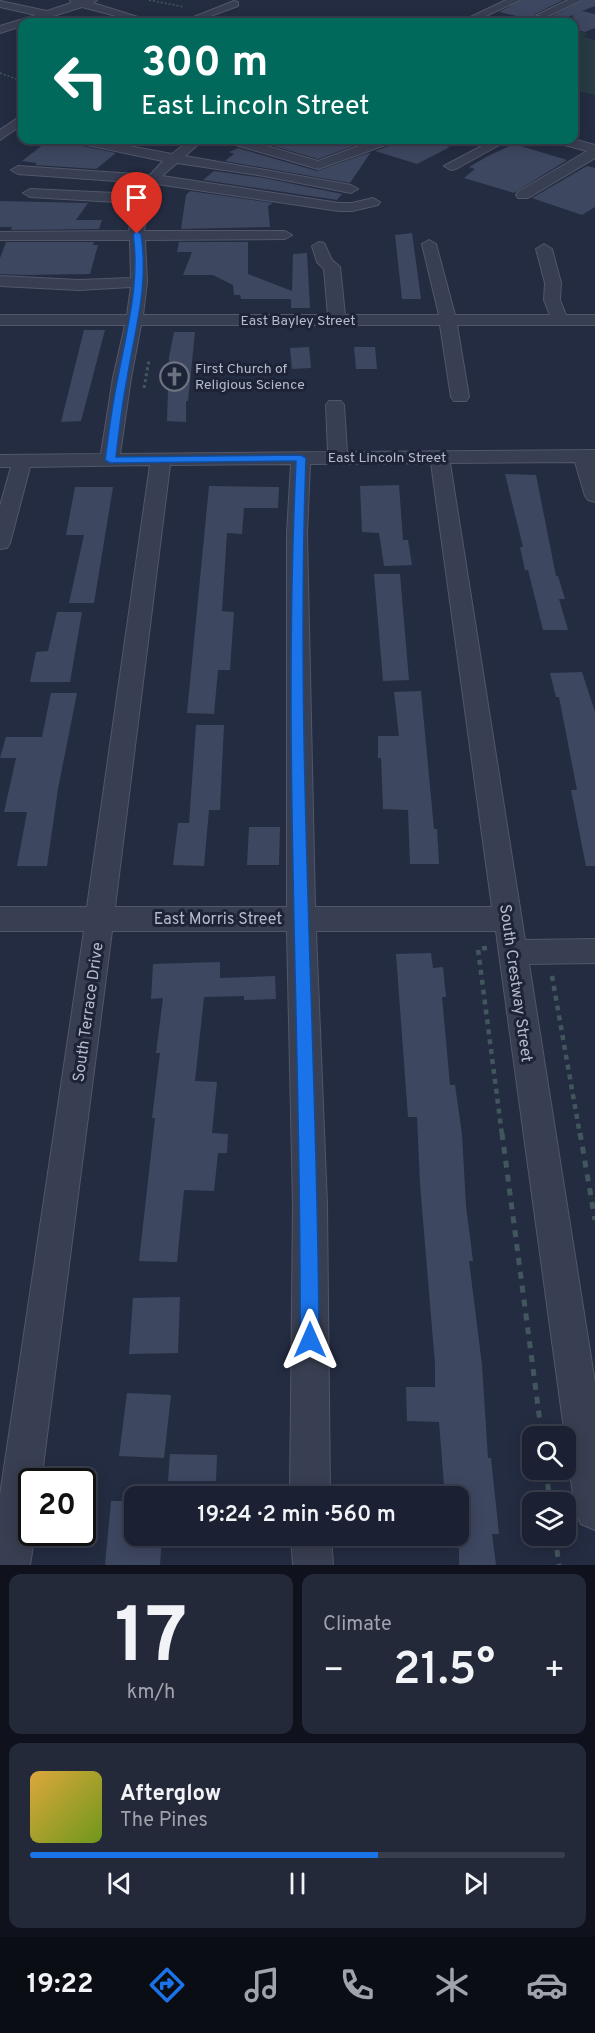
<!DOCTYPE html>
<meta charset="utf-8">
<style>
body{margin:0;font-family:Overpass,sans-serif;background:#24293a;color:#f1f3f6;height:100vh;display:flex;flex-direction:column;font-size:22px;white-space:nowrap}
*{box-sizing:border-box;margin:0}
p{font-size:20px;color:#a0a3ac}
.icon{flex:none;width:33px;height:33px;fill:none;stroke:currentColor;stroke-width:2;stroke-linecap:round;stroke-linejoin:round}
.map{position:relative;height:1565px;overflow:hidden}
.details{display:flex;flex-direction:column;gap:9px;padding:9px;background:#0f121c;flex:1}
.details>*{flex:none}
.banner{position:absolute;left:18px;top:18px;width:560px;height:126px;border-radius:12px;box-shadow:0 3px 15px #0003,0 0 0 2px #393e4d;background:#00695c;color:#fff;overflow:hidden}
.tools{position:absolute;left:522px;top:1426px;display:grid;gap:12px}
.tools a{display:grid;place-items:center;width:54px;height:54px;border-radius:12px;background:#1b2132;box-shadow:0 3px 15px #0003,0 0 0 2px #393e4d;font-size:30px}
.speed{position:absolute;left:18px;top:1468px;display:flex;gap:12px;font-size:30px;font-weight:700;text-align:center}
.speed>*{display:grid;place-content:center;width:78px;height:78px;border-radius:50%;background:#1b2132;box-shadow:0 3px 15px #0003,0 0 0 2px #393e4d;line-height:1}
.speed .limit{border:3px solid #111;border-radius:9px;background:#fff;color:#111}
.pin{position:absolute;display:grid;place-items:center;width:51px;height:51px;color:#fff;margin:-62px -26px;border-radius:50% 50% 50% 0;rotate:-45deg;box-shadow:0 0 6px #0007}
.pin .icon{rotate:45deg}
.me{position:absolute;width:66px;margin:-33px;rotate:0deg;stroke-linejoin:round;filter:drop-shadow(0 0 4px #0008)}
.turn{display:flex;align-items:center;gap:21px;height:126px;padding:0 24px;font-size:27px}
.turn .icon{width:78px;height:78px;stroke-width:2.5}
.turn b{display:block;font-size:42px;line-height:51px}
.big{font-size:45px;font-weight:600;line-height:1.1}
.details .tile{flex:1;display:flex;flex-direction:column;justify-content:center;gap:9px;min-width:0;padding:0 21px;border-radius:12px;background:#24293a}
.details .dial{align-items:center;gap:0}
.dial b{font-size:78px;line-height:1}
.song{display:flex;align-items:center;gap:18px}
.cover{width:72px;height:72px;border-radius:9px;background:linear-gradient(135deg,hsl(40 70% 55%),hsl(80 70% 35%))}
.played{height:6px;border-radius:3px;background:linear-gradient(90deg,#1a73e8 65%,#393e4d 65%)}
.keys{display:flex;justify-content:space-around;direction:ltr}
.heat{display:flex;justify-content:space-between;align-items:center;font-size:33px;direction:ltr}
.details .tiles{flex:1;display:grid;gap:9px;grid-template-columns:1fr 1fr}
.tile:last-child{grid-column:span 2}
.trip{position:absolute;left:124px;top:1486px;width:345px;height:60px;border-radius:12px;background:#1b2132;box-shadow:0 3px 15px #0003,0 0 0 2px #393e4d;font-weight:600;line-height:60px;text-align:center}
.dock{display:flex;height:96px;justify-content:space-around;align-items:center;background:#0b0d14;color:#a0a3ac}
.dock .icon{width:42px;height:42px}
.dock .on{color:#1a73e8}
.dock b{font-size:27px;color:#f1f3f6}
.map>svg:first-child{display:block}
.green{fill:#263b43}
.building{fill:#3e4760}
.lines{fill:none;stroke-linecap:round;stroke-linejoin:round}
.minor-casing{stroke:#515769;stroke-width:2}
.path-far3{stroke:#42575d;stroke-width:1.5;stroke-dasharray:2 2;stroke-linecap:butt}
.path-far2{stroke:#42575d;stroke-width:3;stroke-dasharray:3 3;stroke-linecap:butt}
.path-far1{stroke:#42575d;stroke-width:4.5;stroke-dasharray:5 5;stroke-linecap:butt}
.path{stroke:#42575d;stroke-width:5;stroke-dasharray:7 7;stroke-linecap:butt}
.minor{fill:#393f52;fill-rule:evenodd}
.route{fill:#1a73e8;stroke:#114b97;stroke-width:1.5}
.labels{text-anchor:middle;stroke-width:6;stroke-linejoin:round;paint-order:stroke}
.far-street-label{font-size:14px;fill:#b6bbcc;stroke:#1e2437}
.far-poi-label{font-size:14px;fill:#b6bbcc;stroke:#1e2437;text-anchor:start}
.street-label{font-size:16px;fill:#b6bbcc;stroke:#1e2437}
</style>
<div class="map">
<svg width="595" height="1565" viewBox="0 0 595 1565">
<rect width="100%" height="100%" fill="#242c42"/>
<path class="green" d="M 573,30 L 587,33 L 584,37 L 595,40 L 595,95 L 573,90 Z"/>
<path class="building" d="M 522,0 L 563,0 L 535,14 L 537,17 L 546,19 L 584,0 L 595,0 L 595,6 L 582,11 L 595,14 L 595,28 L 585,32 L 573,29 L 573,15 L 555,22 L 542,22 L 499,12 Z
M 49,140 L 74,140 L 82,146 L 116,153 L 96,169 L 35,165 L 37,163 L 22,161 Z
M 258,140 L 370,140 L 318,159 L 256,141 Z
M 394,140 L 425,140 L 450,147 L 417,164 L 375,151 L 392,145 Z
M 514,144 L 567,160 L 514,193 L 464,178 L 475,169 L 469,167 L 488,156 Z
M 238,148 L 317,171 L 371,152 L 350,183 L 225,161 L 234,154 L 229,152 Z
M 587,166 L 595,168 L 595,207 L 582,215 L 532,198 Z
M 214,171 L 264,178 L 342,194 L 337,200 L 203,180 Z
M 190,191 L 273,203 L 268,206 L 270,227 L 181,229 L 186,195 Z
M 0,201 L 88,203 L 76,220 L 102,220 L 99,229 L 11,230 L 12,227 L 0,227 Z
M 412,233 L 421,299 L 402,299 L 395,235 Z
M 6,242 L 94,242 L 93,245 L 98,245 L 90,274 L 22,275 L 0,274 L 0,258 Z
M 179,242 L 248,242 L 248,274 L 292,291 L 293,254 L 307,253 L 310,308 L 291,308 L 291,299 L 241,299 L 240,295 L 234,295 L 233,285 L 213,275 L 183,275 L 192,252 L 177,252 Z
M 84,330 L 105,330 L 81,421 L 61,422 Z
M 174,332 L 195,332 L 188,401 L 186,401 L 186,422 L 167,421 L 169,357 Z
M 309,347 L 311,368 L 292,369 L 290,348 Z
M 354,347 L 375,347 L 377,369 L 356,369 Z
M 505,474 L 536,475 L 556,576 L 558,576 L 565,599 L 559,599 L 568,630 L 543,630 L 528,570 L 525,570 L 520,547 L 523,547 Z
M 399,485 L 403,540 L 408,540 L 412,565 L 384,566 L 379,533 L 362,532 L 360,486 Z
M 209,486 L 279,487 L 278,508 L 244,508 L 242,534 L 227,533 L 222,611 L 234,612 L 230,670 L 218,670 L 214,714 L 187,713 Z
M 75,487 L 113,487 L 94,603 L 69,603 L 84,535 L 66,535 Z
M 374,574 L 400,574 L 409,680 L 383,681 Z
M 57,612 L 82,612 L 70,682 L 30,682 L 36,652 L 48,651 Z
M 582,672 L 595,712 L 595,866 L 586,866 L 571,790 L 577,790 L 559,697 L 556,697 L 550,673 Z
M 421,691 L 434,829 L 437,829 L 439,864 L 410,864 L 408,810 L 383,809 L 381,758 L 378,758 L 378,736 L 399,736 L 394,692 Z
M 51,693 L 77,693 L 58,789 L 47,866 L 17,866 L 27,812 L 4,812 L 16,758 L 0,758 L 6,737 L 42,737 Z
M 196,725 L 224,725 L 220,810 L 209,810 L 204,866 L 173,865 L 178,823 L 189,823 Z
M 249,827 L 280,827 L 279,865 L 247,865 Z
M 431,953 L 433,968 L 443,967 L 446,997 L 442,997 L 450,1085 L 455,1085 L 462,1134 L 466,1206 L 473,1261 L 469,1261 L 482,1365 L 488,1458 L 491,1458 L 499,1534 L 492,1534 L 496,1565 L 459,1565 L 459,1497 L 445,1497 L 439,1422 L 407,1421 L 406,1387 L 435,1387 L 435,1364 L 420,1184 L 417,1117 L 408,1117 L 396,954 Z
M 220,962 L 220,978 L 275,976 L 276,999 L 244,1000 L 244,996 L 204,997 L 195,1081 L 217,1082 L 212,1133 L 228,1134 L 227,1153 L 218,1153 L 214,1191 L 184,1190 L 177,1262 L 139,1261 L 155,1118 L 152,1118 L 160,1053 L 156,1053 L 163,998 L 151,999 L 153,964 Z
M 180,1297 L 178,1353 L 129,1354 L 133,1298 Z
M 127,1393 L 171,1395 L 164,1458 L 119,1456 Z
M 170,1454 L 217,1455 L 216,1481 L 168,1481 Z
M 111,1501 L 135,1501 L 135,1536 L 162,1536 L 160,1565 L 105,1565 Z"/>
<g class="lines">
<defs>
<path id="minor" d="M 70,0 L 97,0 L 93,3 L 154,22 L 139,22 L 82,7 L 34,22 L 22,22 L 22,26 L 0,33 L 0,26 L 36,15 L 0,7 L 0,1 L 47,11 L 71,3 Z
M 506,0 L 520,0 L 473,22 L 460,22 Z
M 568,0 L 582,0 L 546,17 L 537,15 Z
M 234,1 L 238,2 L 238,6 L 194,22 L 181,22 Z
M 309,17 L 313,18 L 313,22 L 297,22 Z
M 573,36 L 578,39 L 577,42 L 573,43 Z
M 22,115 L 22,125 L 0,140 L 0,130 Z
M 573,139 L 595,145 L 595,158 L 528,198 L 518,198 L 516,195 L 518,192 L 587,151 L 557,143 L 556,140 Z
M 76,140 L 97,140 L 172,154 L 190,140 L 203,140 L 185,156 L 351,185 L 358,189 L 351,193 L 264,176 L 177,163 L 162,176 L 339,203 L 352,203 L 373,198 L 380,202 L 378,205 L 352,211 L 339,211 L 157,184 L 150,194 L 144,231 L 285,231 L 292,235 L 285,239 L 145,240 L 147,282 L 143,315 L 328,315 L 324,269 L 317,262 L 312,246 L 319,242 L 324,243 L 332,260 L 340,267 L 345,315 L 439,315 L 422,244 L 429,240 L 436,244 L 455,315 L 550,315 L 544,300 L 545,283 L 536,249 L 544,244 L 552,249 L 561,283 L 560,300 L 566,315 L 595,315 L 595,325 L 457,325 L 469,397 L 466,401 L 454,401 L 451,397 L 440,325 L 141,325 L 131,378 L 120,454 L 328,452 L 326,405 L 329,401 L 341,401 L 344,405 L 347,452 L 595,450 L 595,502 L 588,500 L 585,496 L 575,462 L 450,463 L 525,940 L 595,939 L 595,963 L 529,964 L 595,1383 L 595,1530 L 581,1524 L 575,1510 L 496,931 L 316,931 L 327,1205 L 330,1497 L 290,1497 L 293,1205 L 287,931 L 112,931 L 41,1482 L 32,1482 L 32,1533 L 35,1533 L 30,1565 L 0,1565 L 0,1495 L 84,931 L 0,931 L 0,907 L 87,907 L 150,465 L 30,467 L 10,543 L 7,548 L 0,549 L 0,506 L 11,467 L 0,467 L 0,455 L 101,454 L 113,378 L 125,325 L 0,325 L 0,315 L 127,315 L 131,287 L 79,290 L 0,286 L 0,276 L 79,280 L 131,278 L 130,240 L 0,240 L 0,232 L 129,231 L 134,203 L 30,197 L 23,193 L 30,189 L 136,194 L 144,183 L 18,174 L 11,170 L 18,166 L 150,175 L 163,161 L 82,144 ZM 431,463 L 492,907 L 315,907 L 307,533 L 310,464 ZM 291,464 L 287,533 L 287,907 L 115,907 L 170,465 Z
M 228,140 L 246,140 L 318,161 L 375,140 L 392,140 L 391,143 L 318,169 L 229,143 Z
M 493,140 L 508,140 L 456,169 L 451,170 L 444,166 Z
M 291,1536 L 331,1536 L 333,1565 L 293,1565 Z"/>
</defs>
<use href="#minor" class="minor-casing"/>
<path class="path-far3" d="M 149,0 L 184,7
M 0,73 L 22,81"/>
<path class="path-far2" d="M 144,388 L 149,360"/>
<path class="path-far1" d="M 487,948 L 478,949 L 502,1135
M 552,976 L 580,1135"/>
<path class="path" d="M 502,1133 L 542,1437
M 580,1133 L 595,1220
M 546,1470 L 550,1503
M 555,1536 L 559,1565"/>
<use href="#minor" class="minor"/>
</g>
<path class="route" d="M 137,231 L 141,234 C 149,286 135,329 127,379 C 122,405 119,431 116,457 L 301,455 L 306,458 C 295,752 318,1046 319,1340 L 316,1347 L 310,1350 L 303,1347 L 300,1340 C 302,1047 282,754 296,461 L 110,463 L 105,460 C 109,432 112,404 118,377 C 127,328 140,283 133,234 Z"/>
<defs>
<symbol id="church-ring" viewBox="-11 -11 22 22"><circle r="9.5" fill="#1e2437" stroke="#6b7280" stroke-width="1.5"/><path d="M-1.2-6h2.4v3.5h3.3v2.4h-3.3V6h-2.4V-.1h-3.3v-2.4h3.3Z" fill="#6b7280"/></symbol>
</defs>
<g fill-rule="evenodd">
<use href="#church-ring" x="158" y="360" width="33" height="33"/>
</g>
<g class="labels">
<g class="far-street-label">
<text x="298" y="325">East Bayley Street</text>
<text x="387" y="462">East Lincoln Street</text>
</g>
<g class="far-poi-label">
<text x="195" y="373">First Church of<tspan x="195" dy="16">Religious Science</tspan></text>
</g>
<g class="street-label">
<text x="218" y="924">East Morris Street</text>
<text transform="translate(517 983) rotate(82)" y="6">South Crestway Street</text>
<text transform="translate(87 1012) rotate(-82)" y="6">South Terrace Drive</text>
</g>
</g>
</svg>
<div class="tools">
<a><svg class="icon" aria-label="search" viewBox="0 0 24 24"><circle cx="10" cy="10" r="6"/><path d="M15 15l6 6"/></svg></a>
<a><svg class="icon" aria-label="layers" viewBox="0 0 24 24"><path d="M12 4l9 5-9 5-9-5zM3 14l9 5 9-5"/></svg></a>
</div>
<div class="speed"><div class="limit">20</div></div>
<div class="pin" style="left:137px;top:234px;background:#d93025"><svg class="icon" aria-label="arrive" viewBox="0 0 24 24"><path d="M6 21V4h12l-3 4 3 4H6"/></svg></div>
<svg class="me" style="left:310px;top:1340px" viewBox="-20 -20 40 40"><path d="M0-17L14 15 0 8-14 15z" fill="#1a73e8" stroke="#fff" stroke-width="4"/></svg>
<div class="trip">19:24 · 2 min · 560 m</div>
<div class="banner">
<div class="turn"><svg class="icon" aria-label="left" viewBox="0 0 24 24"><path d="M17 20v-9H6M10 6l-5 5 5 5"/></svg><div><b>300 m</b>East Lincoln Street</div></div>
</div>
</div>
<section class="details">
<div class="tiles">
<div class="tile dial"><b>17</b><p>km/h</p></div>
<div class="tile"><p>Climate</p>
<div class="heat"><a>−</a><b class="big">21.5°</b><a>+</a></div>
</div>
<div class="tile">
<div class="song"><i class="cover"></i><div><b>Afterglow</b><p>The Pines</p></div></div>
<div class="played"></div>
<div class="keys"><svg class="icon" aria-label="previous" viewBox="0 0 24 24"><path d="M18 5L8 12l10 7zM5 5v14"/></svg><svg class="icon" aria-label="pause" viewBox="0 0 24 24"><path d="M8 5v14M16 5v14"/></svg><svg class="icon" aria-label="next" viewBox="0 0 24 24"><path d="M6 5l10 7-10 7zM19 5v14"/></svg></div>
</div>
</div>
</section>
<nav class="dock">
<b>19:22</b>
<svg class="icon on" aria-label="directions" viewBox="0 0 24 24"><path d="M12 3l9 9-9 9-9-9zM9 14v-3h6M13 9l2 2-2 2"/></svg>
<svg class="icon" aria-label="music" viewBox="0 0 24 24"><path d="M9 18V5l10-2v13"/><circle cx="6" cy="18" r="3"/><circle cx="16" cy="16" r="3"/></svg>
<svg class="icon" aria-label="phone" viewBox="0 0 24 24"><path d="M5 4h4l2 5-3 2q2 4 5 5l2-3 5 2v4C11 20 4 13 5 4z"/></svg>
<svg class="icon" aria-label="climate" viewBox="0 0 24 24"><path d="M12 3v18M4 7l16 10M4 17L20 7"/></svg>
<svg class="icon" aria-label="car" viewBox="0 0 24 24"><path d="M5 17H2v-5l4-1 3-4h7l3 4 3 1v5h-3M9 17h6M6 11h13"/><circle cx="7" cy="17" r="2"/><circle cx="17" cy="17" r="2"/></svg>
</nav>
